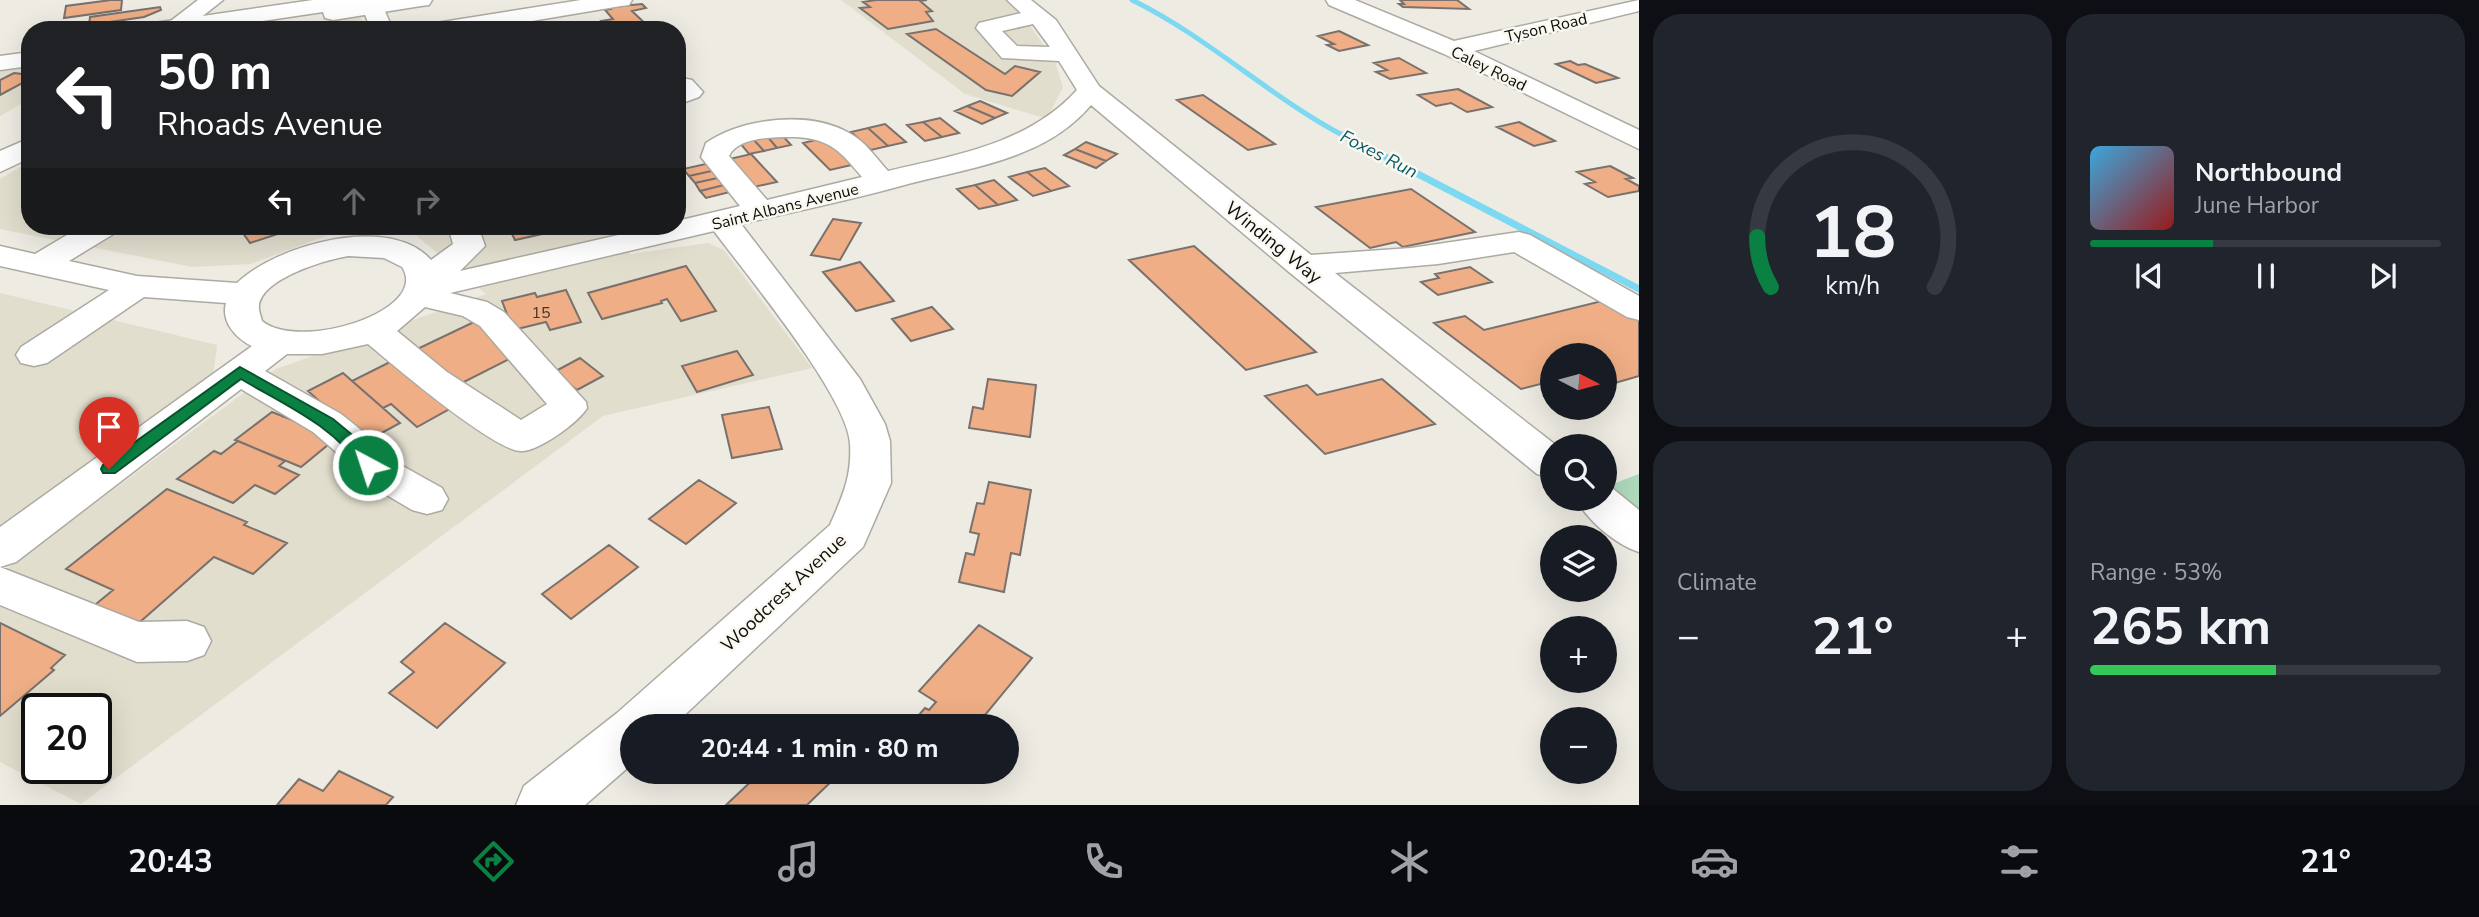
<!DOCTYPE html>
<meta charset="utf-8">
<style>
body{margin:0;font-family:"Nunito Sans",sans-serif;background:#20242c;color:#f1f3f6;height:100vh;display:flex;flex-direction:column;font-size:26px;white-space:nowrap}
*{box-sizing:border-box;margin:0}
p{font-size:23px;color:#9ea1a6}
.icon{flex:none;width:38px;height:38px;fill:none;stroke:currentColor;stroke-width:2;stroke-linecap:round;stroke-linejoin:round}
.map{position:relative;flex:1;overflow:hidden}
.panel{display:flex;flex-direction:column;gap:14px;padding:14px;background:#0d0f14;width:840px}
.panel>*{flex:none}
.guide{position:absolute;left:21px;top:21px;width:665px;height:214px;border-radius:28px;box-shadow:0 7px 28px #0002;background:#202124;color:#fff;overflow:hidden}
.needle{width:46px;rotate:96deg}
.buttons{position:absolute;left:1540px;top:343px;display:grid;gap:14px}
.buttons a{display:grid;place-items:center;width:77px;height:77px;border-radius:50%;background:#171b24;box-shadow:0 7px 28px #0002;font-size:35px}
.speed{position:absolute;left:21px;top:693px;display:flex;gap:14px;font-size:35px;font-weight:700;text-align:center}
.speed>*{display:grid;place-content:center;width:91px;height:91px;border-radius:50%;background:#171b24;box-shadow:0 7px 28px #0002;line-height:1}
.speed .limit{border:4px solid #111;border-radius:10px;background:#fff;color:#111}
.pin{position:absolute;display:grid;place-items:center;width:60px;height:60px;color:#fff;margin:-72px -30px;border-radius:50% 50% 50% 0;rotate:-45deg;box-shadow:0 0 7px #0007}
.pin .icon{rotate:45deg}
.me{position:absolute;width:77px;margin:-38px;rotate:320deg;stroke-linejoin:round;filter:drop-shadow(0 0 5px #0008)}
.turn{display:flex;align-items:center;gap:24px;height:147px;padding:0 21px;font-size:32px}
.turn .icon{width:91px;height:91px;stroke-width:2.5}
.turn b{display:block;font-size:49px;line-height:60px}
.lanes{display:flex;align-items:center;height:66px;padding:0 21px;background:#0003;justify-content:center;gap:35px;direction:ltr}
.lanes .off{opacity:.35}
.big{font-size:52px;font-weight:700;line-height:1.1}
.panel .card{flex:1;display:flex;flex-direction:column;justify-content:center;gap:10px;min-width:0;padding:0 24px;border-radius:28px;background:#20242c}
.panel .dial{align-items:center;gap:0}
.dial svg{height:182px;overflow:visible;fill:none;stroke:#363941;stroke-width:7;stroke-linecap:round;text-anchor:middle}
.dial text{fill:#f1f3f6;stroke:none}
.song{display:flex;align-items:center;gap:21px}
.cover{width:84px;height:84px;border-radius:10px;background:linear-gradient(135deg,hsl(200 70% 55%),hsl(0 70% 35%))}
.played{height:7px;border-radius:4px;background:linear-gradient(90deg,#0b8043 35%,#363941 35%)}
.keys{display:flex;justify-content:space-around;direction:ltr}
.heat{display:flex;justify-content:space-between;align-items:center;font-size:38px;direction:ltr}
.charge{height:10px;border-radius:5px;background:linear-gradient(90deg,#34c759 53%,#363941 0)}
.panel .tiles{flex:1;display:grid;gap:14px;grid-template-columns:repeat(2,1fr)}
.trip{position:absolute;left:620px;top:714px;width:399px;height:70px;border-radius:35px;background:#171b24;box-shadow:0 7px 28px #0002;font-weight:700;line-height:70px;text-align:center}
.menu{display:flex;height:112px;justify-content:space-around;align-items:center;background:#090b0e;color:#9ea1a6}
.menu .icon{width:49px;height:49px}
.menu .active{color:#0b8043}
.menu b{font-size:32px;color:#f1f3f6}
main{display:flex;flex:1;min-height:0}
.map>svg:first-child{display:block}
.built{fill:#e2dece;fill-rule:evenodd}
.green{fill:#aed9bc}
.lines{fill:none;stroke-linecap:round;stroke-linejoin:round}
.stream-far1{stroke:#7cd9f1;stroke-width:5}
.stream{stroke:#7cd9f1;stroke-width:7}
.building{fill:#efae85;stroke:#79716d;stroke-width:2}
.minor-casing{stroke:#acaaa2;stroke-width:3}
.major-casing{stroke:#acaaa2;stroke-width:3}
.highway-casing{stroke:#acaaa2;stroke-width:3}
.minor{fill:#fff;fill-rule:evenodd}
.major{fill:#fff;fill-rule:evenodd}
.highway{fill:#fff;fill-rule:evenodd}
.route{fill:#0b8043;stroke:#07532c;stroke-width:2}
.labels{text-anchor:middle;stroke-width:5;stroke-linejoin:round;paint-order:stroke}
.far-street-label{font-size:16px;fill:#0e0e0b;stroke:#faf8f0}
.number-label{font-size:16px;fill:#46362a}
.far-water-label{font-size:18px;font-style:italic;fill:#065a6a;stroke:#faf8f0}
.street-label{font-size:19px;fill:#0e0e0b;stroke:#faf8f0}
</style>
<main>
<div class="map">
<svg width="1639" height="805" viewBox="0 0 1639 805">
<rect width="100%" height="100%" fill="#edebe2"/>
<path class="built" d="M 841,0 L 1005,0 L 1021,12 L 1055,62 L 1063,87 L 1047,119 L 965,94 Z
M 360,15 L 364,30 L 265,30 Z
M 30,63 L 30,99 L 0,116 L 0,67 Z
M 30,161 L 30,226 L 352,226 L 251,264 L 192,267 L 0,229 L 0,179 Z
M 394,226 L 613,226 L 630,254 L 708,243 L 724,250 L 812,368 L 603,416 L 81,804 L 0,762 L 0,574 L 276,369 L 486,294 L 411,231 ZM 37,709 L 96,709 L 96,768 L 37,768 Z
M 0,293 L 217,345 L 213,377 L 0,531 Z"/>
<path class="green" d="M 1639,474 L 1639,537 L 1596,499 L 1605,499 L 1605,487 Z"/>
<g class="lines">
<path class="stream-far1" d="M 1132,0 C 1208,37 1271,98 1346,137"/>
<path class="stream" d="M 1343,135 L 1639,289"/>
</g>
<path class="building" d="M 111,0 L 122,0 L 121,10 L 64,18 L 66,6 Z
M 876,0 L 927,0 L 920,1 L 932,11 L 926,12 L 933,21 L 888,29 L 860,8 L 870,7 L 863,2 Z
M 1400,0 L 1457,0 L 1469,9 L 1403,7 L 1399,4 L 1404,4 Z
M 642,4 L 646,8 L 632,11 L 652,30 L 614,30 L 612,27 L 605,28 L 601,21 L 613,19 L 605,10 L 611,9 L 610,7 Z
M 160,7 L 161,10 L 144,17 L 89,25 L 90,17 Z
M 936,29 L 1005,74 L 1015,66 L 1040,72 L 1012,96 L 986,90 L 907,34 Z
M 1339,31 L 1368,45 L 1339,51 L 1327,45 L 1334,44 L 1318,36 Z
M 1399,58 L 1426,73 L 1390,79 L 1376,72 L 1387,70 L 1374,63 Z
M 1570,61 L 1578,65 L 1585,64 L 1618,78 L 1596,83 L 1556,64 Z
M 14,73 L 30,75 L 30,79 L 0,95 L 0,80 Z
M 1458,89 L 1492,107 L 1467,112 L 1451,103 L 1436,106 L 1418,95 Z
M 1203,95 L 1275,144 L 1248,150 L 1177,100 Z
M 980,101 L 1007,113 L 995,118 L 967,106 Z
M 967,106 L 995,118 L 982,124 L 955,111 Z
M 940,118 L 959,133 L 942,137 L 923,122 Z
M 923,122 L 942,137 L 925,141 L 907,125 Z
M 1519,122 L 1555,141 L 1534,146 L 1497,127 Z
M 885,124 L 906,142 L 888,146 L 868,128 Z
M 868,128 L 888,146 L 871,150 L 851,132 Z
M 780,133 L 791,145 L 777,148 L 767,136 Z
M 767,136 L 777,148 L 764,151 L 753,139 Z
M 828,137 L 856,164 L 830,170 L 803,143 Z
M 753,139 L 764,151 L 749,154 L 739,142 Z
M 1086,142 L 1117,154 L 1106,161 L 1075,149 Z
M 1075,149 L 1106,161 L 1096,168 L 1064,155 Z
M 751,154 L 777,182 L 749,188 L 725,160 Z
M 710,163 L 716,170 L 689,176 L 683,169 Z
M 1610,166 L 1633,178 L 1626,179 L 1639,186 L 1639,191 L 1608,197 L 1585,184 L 1595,182 L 1577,172 Z
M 1045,168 L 1069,186 L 1051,191 L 1027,172 Z
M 716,170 L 722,177 L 695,183 L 689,176 Z
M 1027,172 L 1051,191 L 1033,196 L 1009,177 Z
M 722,177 L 728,184 L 700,191 L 695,183 Z
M 994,180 L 1017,200 L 998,205 L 975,185 Z
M 728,184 L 734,191 L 706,198 L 700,191 Z
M 975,185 L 998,205 L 979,209 L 957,189 Z
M 1411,189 L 1475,232 L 1403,247 L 1396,242 L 1370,248 L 1316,207 Z
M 833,219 L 861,223 L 840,260 L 811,255 Z
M 238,226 L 302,226 L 250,243 Z
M 508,226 L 578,226 L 515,240 Z
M 1194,246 L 1316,352 L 1246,370 L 1129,260 Z
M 860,262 L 894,301 L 856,311 L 823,272 Z
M 686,266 L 716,311 L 681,321 L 667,299 L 661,301 L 662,303 L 602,319 L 588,293 Z
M 1470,267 L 1492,282 L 1438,295 L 1421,282 L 1439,278 L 1435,274 Z
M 566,290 L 581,322 L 550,330 L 546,322 L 513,330 L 502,301 L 535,293 L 537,297 Z
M 1610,299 L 1639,318 L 1639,376 L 1605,386 L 1605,355 L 1552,355 L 1552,385 L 1544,383 L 1521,389 L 1434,323 L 1465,316 L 1484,330 Z
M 932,307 L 953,329 L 911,341 L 892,319 Z
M 476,321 L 517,355 L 452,388 L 411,352 Z
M 737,351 L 753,375 L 697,392 L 682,366 Z
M 580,358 L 603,376 L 577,390 L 554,372 Z
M 390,362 L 414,382 L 420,380 L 453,407 L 417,427 L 391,404 L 383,408 L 352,381 Z
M 343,373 L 383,408 L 400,423 L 365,442 L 308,391 Z
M 988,379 L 1036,385 L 1030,437 L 969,428 L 973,407 L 983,409 Z
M 1382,379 L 1435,424 L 1325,454 L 1265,396 L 1307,385 L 1317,395 Z
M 769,407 L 782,449 L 732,458 L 722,415 Z
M 272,412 L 333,436 L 329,444 L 301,467 L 235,440 Z
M 238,441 L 285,461 L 279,466 L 299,475 L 275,494 L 255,485 L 233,503 L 177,479 L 214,451 L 221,454 Z
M 699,480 L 736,503 L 686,544 L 649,519 Z
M 989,482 L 1031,490 L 1020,555 L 1011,553 L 1004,592 L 959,582 L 966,553 L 974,555 L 979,534 L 970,532 L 977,503 L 984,504 Z
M 167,489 L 247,522 L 244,525 L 287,543 L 253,574 L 214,557 L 132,629 L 90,609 L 113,590 L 66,569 Z
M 609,545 L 638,567 L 571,619 L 542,594 Z
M 0,623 L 65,655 L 51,668 L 54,670 L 0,716 Z
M 445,623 L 505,663 L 437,728 L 389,693 L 414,672 L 401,662 Z
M 979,625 L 1032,658 L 980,721 L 988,726 L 909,726 L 925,708 L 929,710 L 936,702 L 919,691 Z
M 339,771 L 393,797 L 386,805 L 277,805 L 299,779 L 323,791 Z
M 761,772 L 835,772 L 838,775 L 807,805 L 726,805 Z"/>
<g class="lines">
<defs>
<path id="minor" d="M 373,0 L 381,2 L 393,30 L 371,30 L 362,7 L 365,2 Z
M 581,0 L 632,0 L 629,5 L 621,6 L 479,30 L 425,30 L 428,25 L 436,23 Z
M 1007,0 L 1031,0 L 1056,20 L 1099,86 L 1311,255 L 1411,248 L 1519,232 L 1530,235 L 1639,296 L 1639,320 L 1627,317 L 1514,252 L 1438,264 L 1335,273 L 1557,446 L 1552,446 L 1552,478 L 1537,474 L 1289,272 L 1091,105 C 1043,162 964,168 897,187 C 846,201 792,212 741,224 L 860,379 L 885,424 L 890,441 L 891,483 L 863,547 L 673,726 L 632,726 L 632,764 L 585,805 L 516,805 L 524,786 L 617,713 L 830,525 C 843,495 852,476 850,443 C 847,396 746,274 714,231 L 450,293 L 487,302 L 504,312 L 586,402 L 587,408 C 579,422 538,452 521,451 C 494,451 393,365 368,344 L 322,354 L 287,354 L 265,371 L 341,414 L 371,438 L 383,455 L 442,488 L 448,499 L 442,510 L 427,514 L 412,510 L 353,475 L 343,458 L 313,432 L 241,389 L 16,562 L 0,567 L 139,622 L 187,621 L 204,627 L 211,641 L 204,655 L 187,661 L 137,662 L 0,605 L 0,527 L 252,346 C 235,338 221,321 226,303 L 144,297 L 47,363 L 34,366 L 21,363 L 16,355 L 21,347 L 109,290 L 0,266 L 0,246 L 35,254 L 82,226 L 119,226 L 115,233 L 69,261 L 137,276 L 237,283 C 276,245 390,213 431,260 L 453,244 L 448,226 L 478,226 L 485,246 L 460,271 L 658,226 L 677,226 L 677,221 L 740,206 L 701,157 L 706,143 C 742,118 810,110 849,133 C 865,141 876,158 888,171 C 956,155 1028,144 1077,90 L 1059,61 L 1002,58 L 976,28 L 979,23 L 1021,13 ZM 1033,24 L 1050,47 L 1017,46 L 1002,31 ZM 796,137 C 831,139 841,152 862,177 L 767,200 L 729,156 C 738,136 777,137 796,137 ZM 348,256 L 384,258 L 402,267 C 431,311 300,352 262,321 C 261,316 258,310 259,305 C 263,278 325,260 348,256 ZM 425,307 L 463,316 L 480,326 L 547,404 L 521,420 L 447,372 L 397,331 Z
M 1326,0 L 1355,0 L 1454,41 L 1639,0 L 1639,11 L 1474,51 L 1639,130 L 1639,149 L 1444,54 L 1329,5 Z
M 677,77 L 692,80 L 703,92 L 699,97 L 677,105 Z
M 1605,486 L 1612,488 L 1639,510 L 1639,552 C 1615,544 1588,521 1576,499 L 1605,499 Z"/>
<path id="major" d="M 313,0 L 432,0 L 429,5 L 421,6 L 333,20 L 325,18 L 323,12 L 201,30 L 143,30 L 146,25 L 154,23 Z
M 30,52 L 30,66 L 0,70 L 0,56 Z"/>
<path id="highway" d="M 198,0 L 223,0 L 185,30 L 159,30 Z
M 30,138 L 30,158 L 0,172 L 0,151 Z"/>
</defs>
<use href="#minor" class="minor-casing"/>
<use href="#major" class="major-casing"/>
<use href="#highway" class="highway-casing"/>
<use href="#minor" class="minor"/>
<use href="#major" class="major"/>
<use href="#highway" class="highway"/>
</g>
<path class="route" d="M 240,367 L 333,419 L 363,444 L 377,465 L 374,469 L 362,469 C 335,426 283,404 241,379 L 115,473 L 103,473 L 101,469 L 103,465 Z"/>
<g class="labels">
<g class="far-street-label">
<text transform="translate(1546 27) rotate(-13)" y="6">Tyson Road</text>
<text transform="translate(1489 68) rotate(26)" y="6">Caley Road</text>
<text transform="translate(785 206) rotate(-14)" y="6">Saint Albans Avenue</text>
</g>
<g class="number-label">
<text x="541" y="318">15</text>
</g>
<g class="far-water-label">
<text transform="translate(1379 154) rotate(27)" y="6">Foxes Run</text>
</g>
<g class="street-label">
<text transform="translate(1274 242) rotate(39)" y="7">Winding Way</text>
<text transform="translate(783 592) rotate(-43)" y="7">Woodcrest Avenue</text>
</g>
</g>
</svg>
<div class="buttons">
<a><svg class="needle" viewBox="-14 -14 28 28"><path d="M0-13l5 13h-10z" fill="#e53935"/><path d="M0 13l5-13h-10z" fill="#9ea1a6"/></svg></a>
<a><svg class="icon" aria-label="search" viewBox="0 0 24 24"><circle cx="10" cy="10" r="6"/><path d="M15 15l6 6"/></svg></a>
<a><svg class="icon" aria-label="layers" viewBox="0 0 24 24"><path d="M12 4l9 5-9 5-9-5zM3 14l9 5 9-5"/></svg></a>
<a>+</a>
<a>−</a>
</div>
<div class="speed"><div class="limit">20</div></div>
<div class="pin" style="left:109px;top:469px;background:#d93025"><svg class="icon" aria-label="arrive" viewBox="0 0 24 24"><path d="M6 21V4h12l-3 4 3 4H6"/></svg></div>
<svg class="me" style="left:368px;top:465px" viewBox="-20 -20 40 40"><circle r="17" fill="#0b8043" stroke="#fff" stroke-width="3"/><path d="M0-11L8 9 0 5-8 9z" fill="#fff"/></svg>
<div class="trip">20:44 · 1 min · 80 m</div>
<div class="guide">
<div class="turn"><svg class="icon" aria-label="left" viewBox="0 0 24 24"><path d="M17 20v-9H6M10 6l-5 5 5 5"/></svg><div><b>50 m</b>Rhoads Avenue</div></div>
<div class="lanes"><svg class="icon" aria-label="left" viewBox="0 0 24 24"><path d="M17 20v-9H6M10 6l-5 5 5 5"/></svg><svg class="icon off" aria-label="ahead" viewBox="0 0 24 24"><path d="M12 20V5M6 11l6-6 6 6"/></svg><svg class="icon off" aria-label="right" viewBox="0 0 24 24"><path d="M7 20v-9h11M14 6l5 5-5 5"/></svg></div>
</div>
</div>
<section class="panel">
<div class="tiles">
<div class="card dial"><svg viewBox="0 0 100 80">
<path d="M14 69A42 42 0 1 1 86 69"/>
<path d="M14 69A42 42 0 0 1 8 47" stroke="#0b8043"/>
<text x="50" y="56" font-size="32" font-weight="700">18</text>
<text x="50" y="72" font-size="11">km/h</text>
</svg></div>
<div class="card">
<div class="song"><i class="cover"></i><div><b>Northbound</b><p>June Harbor</p></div></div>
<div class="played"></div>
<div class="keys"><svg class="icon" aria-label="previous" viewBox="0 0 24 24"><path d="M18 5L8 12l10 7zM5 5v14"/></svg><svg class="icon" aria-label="pause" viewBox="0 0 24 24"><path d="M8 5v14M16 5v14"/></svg><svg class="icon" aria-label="next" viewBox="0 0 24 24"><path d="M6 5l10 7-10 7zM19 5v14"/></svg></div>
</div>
<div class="card"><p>Climate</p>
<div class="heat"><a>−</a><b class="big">21°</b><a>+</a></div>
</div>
<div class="card"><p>Range · 53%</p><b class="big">265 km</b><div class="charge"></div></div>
</div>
</section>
</main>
<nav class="menu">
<b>20:43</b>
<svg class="icon active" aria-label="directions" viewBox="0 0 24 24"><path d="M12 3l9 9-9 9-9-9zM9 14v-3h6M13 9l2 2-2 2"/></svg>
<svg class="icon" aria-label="music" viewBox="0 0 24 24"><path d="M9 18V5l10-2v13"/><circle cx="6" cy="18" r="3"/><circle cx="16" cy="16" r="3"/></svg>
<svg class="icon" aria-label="phone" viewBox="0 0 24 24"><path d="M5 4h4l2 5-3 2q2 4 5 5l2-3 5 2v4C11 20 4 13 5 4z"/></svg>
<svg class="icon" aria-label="climate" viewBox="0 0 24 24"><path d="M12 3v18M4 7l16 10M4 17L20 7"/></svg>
<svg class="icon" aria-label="car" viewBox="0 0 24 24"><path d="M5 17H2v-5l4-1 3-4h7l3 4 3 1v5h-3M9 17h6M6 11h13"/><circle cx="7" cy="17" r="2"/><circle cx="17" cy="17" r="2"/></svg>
<svg class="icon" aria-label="filters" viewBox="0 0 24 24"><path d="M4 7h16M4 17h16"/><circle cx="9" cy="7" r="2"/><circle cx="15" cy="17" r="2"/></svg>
<b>21°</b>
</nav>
